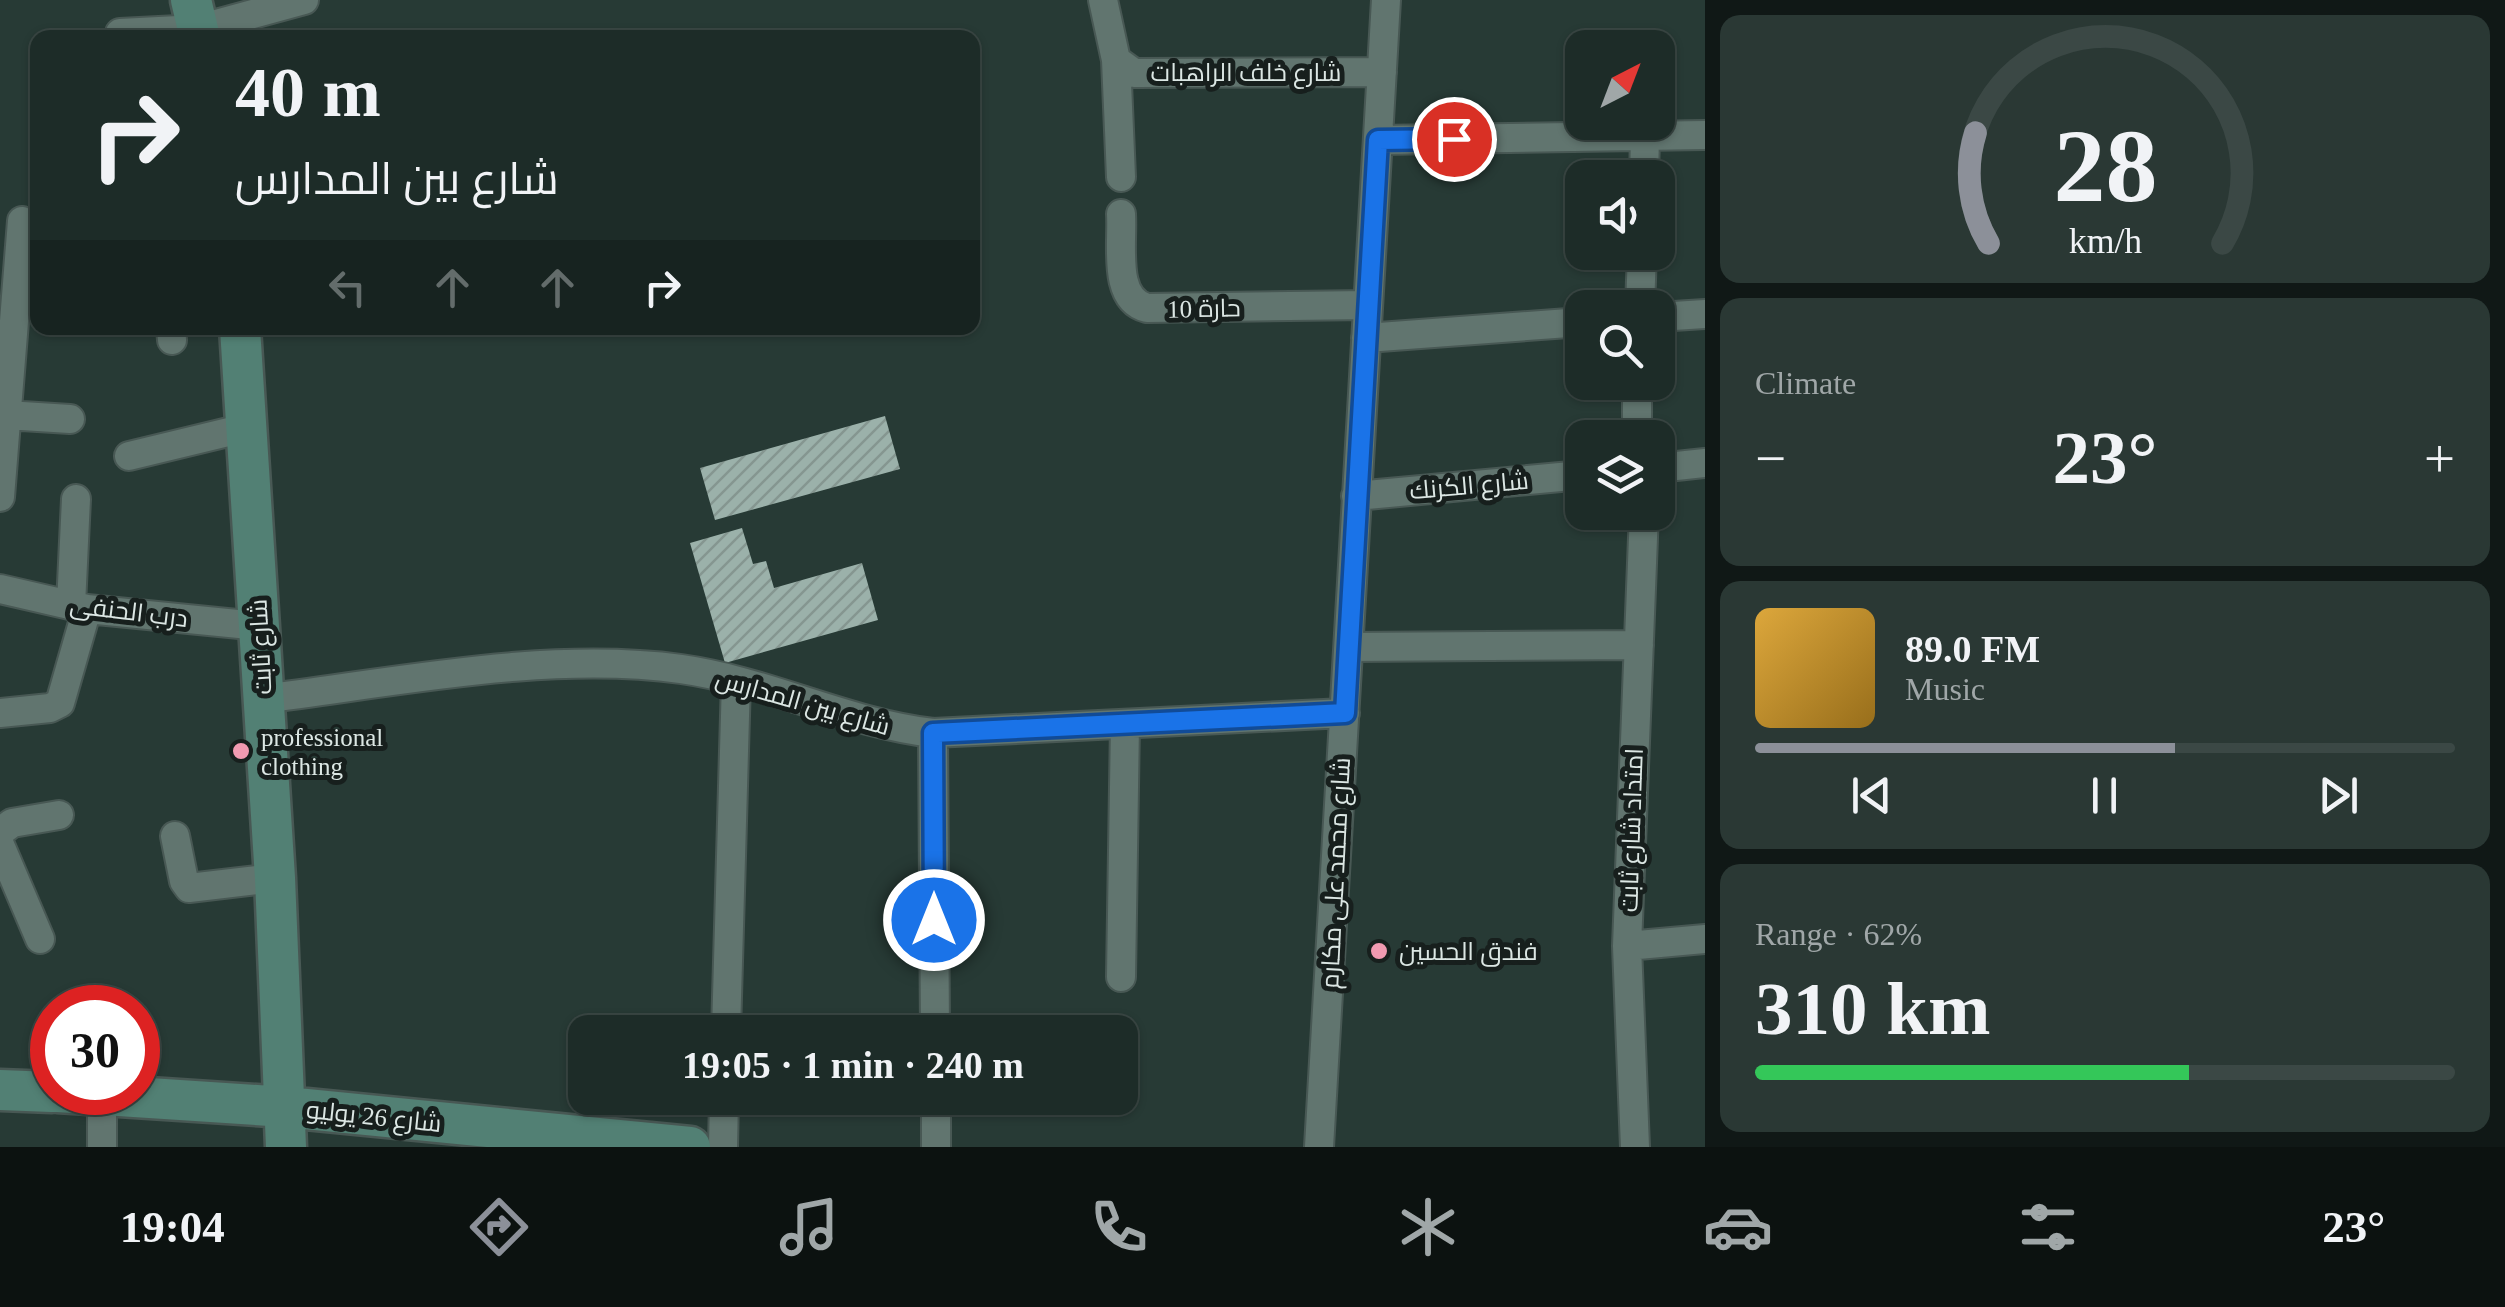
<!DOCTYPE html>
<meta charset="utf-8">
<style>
body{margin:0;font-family:"Times New Roman",Cairo,serif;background:#2a3834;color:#f1f3f6;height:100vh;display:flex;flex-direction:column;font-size:38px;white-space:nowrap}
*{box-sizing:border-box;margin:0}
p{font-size:32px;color:#a0a7a8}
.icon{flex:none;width:55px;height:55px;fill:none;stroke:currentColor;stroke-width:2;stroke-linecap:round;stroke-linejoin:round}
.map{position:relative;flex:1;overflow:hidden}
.sheet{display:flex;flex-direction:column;gap:15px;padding:15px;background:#101816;width:800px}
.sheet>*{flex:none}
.banner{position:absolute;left:30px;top:30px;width:950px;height:305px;border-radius:20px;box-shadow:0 2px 8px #0004,0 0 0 2px #3b4845;background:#1d2c28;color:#f1f3f6;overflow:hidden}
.needle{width:65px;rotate:42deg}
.fabs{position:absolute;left:1565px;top:30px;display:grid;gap:20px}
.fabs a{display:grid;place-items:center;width:110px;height:110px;border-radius:20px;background:#1d2c28;box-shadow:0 2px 8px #0004,0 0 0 2px #3b4845;font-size:50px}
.speed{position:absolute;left:30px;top:985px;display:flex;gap:20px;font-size:50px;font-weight:700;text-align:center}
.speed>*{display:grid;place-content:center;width:130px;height:130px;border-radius:50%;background:#1d2c28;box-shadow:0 2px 8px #0004,0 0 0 2px #3b4845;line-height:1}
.speed .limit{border:15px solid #d22;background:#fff;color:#111}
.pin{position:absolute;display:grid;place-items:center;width:85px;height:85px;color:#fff;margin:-42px;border:5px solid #fff;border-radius:50%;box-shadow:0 2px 10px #0007}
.me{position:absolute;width:110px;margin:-55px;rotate:0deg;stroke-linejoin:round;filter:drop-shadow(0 0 8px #0008)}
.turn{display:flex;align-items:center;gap:35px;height:210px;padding:0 40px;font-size:45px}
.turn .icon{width:130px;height:130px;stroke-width:2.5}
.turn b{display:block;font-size:70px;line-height:85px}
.lanes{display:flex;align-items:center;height:95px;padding:0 40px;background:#0003;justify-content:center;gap:50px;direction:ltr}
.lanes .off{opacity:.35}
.big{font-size:75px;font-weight:800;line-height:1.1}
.sheet .card{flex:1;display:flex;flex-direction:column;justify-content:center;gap:15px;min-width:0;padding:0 35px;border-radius:20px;background:#2a3834}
.sheet .dial{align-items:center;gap:0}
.dial svg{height:260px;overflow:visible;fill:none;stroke:#3b4845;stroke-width:7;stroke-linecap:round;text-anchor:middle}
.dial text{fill:#f1f3f6;stroke:none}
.song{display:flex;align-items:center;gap:30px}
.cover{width:120px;height:120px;border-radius:15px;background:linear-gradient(135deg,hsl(40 70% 55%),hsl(40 70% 35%))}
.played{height:10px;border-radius:5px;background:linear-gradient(90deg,#8c9099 60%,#3b4845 60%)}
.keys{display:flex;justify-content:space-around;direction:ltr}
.heat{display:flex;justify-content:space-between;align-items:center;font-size:55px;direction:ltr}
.charge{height:15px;border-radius:8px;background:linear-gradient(90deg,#34c759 62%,#3b4845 0)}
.trip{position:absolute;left:568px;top:1015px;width:570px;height:100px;border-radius:20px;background:#1d2c28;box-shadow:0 2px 8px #0004,0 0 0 2px #3b4845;font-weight:800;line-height:100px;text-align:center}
.menu{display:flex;height:160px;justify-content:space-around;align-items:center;background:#0c1210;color:#a0a7a8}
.menu .icon{width:70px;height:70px}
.menu .current{color:#8c9099}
.menu b{font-size:45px;color:#f1f3f6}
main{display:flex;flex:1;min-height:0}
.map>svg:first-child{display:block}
.building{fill:url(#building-hatch)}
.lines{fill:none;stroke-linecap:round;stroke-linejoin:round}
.street-casing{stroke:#485854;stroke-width:32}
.secondary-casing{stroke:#485854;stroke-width:45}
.street{stroke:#61756f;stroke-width:28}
.secondary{stroke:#528074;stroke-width:40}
.route-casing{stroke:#114b97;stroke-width:25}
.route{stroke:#1a73e8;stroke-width:18}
.poi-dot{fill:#f19ab1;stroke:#171f1d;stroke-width:4}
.labels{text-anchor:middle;stroke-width:10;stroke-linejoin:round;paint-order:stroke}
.street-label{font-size:25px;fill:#dce7e4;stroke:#171f1d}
.poi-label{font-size:25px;fill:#dce7e4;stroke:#171f1d;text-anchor:start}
</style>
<main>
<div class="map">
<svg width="1705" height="1147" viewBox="0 0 1705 1147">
<defs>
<pattern id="building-hatch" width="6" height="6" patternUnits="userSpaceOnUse" patternTransform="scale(2.5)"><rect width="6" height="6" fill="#9bb1aa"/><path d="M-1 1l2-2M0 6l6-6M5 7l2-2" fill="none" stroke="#859690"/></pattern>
</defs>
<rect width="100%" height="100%" fill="#273a35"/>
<path class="building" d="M 885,416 L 900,469 L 715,520 L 700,468 Z
M 742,528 L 753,564 L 766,561 L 774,588 L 862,563 L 878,620 L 725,663 L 690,543 Z"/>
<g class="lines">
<defs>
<path id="street" d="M 1103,0 L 1116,60 L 1134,73 L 1382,72
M 120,33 L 198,29 L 304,0
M 1116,60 L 1121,177
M 1378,140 L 1705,135
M 1644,178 L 1645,136
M 1121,214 C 1123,244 1112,299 1147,308 L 1368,305
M 1640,308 L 1642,252
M 1658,317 L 1705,314
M 171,328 L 172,340
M 1366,338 L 1582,322
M 6,415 L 70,419
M 1637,438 L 1637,382
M 129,456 L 249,427
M 1658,468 L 1705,463
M 1356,496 L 1582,475
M 0,497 L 22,221
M 0,589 L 87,609 L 259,626
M 71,605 L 76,499
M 1349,647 L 1639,645
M 263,699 C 398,682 547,651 681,669 C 767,681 847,723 933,733 L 1345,713
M 0,713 L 50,708 L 60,703 L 87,609
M 933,733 L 935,1032
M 0,832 L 12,823 L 59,815
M 175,836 L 184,881 L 189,888 L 275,878
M 0,845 L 40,939
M 1627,946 L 1705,939
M 1121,977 L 1125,724
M 726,1032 L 736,681
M 102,1095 L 102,1147
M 936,1098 L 936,1147
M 723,1147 L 724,1098
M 1319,1147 L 1386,0
M 1635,1147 L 1627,946 L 1644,512"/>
<path id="secondary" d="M 191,0 L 200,38
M 240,328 L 275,878 L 286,1147
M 0,1090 L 52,1092
M 58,1092 L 286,1107 L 690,1147"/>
</defs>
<use href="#street" class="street-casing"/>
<use href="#secondary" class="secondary-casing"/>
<use href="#street" class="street"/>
<use href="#secondary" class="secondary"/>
</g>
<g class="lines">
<defs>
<path id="route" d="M 934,920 L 933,733 L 1345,713 L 1378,140 L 1454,139"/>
</defs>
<use href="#route" class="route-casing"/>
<use href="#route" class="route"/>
</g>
<g class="poi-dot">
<circle cx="241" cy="751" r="10"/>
<circle cx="1379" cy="951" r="10"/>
</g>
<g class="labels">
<g class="street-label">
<text x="1246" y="81">شارع خلف الراهبات</text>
<text transform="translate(1204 308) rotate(-1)" y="9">حارة 10</text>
<text transform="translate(1469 485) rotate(-5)" y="9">شارع الكرنك</text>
<text transform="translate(129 611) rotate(7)" y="9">درب الحنفى</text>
<text transform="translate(260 647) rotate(-93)" y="9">شارع ثابت</text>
<text transform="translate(803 702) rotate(16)" y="9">شارع بين المدارس</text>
<text transform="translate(1631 830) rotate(-88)" y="9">امتداد شارع ثابت</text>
<text transform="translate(1335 873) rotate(-87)" y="9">شارع محمد على مكارم</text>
<text transform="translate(374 1116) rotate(6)" y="9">شارع 26 يوليو</text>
</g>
<g class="poi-label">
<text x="261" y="746">professional<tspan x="261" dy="29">clothing</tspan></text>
<text x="1399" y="960">فندق الحسين</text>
</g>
</g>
</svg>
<div class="fabs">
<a><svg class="needle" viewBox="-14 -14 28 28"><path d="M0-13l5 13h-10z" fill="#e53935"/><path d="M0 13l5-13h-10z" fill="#a0a7a8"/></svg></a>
<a><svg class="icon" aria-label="sound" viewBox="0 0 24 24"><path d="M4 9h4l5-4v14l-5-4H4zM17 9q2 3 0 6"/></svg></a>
<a><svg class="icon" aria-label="search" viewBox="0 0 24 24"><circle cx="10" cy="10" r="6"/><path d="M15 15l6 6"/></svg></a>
<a><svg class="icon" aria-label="layers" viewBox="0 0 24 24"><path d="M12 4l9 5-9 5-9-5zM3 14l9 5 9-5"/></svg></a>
</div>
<div class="speed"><div class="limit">30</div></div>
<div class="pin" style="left:1454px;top:139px;background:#d93025"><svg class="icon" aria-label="arrive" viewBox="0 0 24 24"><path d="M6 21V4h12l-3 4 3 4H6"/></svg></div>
<svg class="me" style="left:934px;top:920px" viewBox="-20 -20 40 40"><circle r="17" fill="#1a73e8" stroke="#fff" stroke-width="3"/><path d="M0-11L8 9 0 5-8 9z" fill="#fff"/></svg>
<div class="trip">19:05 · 1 min · 240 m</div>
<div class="banner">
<div class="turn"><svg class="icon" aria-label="right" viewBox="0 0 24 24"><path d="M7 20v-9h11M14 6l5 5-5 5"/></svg><div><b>40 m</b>شارع بين المدارس</div></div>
<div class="lanes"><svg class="icon off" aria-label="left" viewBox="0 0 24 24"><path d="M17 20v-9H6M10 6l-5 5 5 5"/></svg><svg class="icon off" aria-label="ahead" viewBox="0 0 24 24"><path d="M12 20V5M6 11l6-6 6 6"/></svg><svg class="icon off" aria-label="ahead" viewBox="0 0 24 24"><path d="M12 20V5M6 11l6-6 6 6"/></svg><svg class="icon" aria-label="right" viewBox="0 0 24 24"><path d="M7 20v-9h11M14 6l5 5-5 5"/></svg></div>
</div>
</div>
<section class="sheet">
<div class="card dial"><svg viewBox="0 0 100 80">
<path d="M14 69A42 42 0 1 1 86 69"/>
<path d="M14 69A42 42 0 0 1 10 35" stroke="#8c9099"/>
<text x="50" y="56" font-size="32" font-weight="700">28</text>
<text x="50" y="72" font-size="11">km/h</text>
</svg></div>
<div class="card"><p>Climate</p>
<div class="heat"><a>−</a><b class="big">23°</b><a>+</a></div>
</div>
<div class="card">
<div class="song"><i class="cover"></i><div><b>89.0 FM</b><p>Music</p></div></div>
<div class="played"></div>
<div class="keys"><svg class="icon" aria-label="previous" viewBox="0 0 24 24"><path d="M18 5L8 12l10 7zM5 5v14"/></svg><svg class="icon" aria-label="pause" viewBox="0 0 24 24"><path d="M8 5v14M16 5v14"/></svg><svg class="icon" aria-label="next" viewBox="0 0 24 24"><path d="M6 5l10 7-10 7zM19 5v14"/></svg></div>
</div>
<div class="card"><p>Range · 62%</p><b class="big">310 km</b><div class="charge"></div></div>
</section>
</main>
<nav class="menu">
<b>19:04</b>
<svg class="icon current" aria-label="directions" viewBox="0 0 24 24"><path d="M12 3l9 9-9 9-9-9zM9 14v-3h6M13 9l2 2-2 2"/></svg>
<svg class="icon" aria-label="music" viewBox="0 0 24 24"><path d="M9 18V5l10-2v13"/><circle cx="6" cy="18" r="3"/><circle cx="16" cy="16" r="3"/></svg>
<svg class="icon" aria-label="phone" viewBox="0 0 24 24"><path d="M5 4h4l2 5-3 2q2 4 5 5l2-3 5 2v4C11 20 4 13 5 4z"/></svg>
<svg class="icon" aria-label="climate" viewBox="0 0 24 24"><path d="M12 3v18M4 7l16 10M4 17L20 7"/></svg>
<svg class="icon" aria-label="car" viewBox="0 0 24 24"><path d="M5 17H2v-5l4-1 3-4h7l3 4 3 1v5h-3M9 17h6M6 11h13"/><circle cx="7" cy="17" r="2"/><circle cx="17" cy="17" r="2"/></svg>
<svg class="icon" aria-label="filters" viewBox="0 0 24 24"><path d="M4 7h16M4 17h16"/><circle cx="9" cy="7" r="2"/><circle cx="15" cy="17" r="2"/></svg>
<b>23°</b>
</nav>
